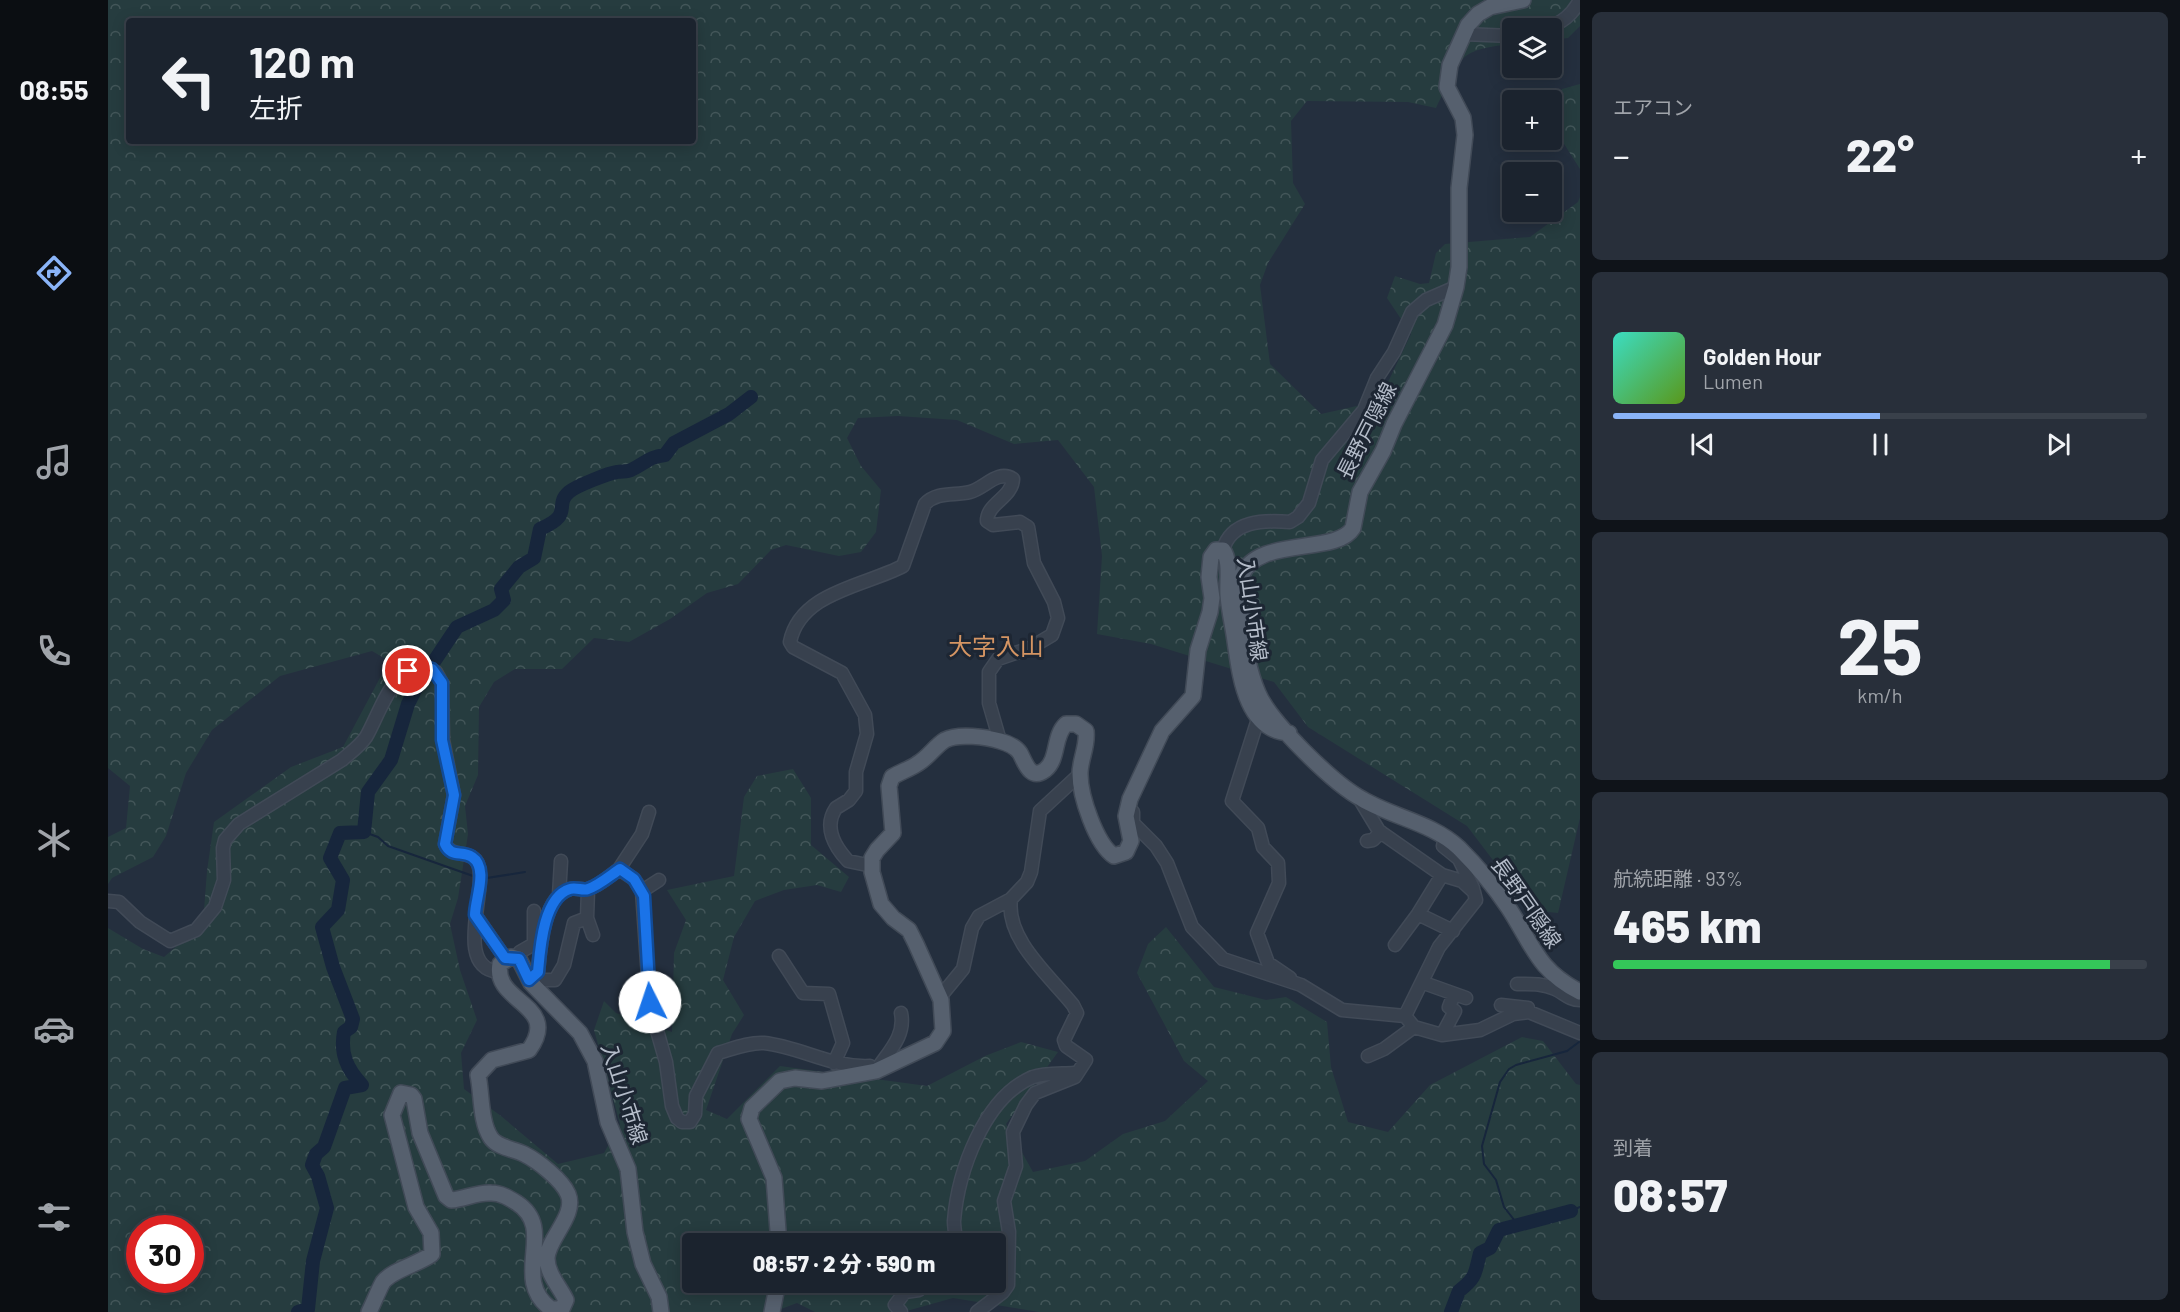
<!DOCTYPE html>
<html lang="ja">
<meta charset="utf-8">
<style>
body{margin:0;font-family:Barlow,"Noto Sans JP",sans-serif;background:#282f3a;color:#f1f3f6;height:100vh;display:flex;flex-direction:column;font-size:22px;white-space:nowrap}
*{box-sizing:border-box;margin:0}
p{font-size:20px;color:#a0a4aa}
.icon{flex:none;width:33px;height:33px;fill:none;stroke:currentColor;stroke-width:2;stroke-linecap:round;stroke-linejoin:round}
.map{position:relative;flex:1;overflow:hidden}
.sheet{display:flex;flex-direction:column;gap:12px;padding:12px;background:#0f1319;width:600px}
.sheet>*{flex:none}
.banner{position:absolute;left:18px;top:18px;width:570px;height:126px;border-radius:6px;box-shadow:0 3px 15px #0003,0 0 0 2px #39404a;background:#1b232e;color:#f1f3f6;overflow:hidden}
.fabs{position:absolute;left:1394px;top:18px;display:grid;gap:12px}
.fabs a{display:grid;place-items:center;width:60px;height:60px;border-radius:6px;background:#1b232e;box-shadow:0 3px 15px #0003,0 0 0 2px #39404a;font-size:30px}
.speed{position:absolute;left:18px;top:1215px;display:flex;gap:12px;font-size:30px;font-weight:700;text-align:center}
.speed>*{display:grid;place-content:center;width:78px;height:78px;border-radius:50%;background:#1b232e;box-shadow:0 3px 15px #0003,0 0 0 2px #39404a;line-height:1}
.speed .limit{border:9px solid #d22;background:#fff;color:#111}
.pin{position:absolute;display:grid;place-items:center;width:51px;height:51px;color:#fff;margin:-26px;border:3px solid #fff;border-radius:50%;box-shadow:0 2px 6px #0007}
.me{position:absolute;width:66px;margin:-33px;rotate:356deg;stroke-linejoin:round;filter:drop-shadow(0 0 4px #0008)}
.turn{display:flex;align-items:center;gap:21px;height:126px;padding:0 24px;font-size:27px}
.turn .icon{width:78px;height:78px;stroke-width:2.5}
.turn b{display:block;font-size:42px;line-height:51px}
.big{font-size:45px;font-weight:800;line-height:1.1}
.sheet .widget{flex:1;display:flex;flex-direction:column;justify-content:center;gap:9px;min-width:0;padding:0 21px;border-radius:9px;background:#282f3a}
.sheet .dial{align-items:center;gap:0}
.dial b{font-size:78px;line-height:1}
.song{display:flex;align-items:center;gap:18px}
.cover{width:72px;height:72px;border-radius:9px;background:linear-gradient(135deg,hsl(170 70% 55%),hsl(90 70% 35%))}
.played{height:6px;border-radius:3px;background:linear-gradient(90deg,#8ab4f8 50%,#39404a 50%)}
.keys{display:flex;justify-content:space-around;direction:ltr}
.heat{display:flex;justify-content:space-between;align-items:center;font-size:33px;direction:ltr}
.charge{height:9px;border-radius:4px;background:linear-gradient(90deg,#34c759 93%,#39404a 0)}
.trip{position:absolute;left:574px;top:1233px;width:324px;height:60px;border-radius:6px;background:#1b232e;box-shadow:0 3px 15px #0003,0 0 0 2px #39404a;font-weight:800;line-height:60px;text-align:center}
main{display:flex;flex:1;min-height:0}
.menu{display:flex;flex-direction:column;width:108px;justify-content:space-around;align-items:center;background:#0b0e12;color:#a0a4aa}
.menu .icon{width:42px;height:42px}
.menu .active{color:#8ab4f8}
.menu b{font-size:27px;color:#f1f3f6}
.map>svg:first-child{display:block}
.forest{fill:url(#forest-crowns);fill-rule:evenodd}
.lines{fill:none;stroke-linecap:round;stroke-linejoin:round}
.stream{stroke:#17263c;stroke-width:2}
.river{stroke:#17263c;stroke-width:14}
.minor-casing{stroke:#414a57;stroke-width:15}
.major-casing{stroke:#414a57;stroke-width:18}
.minor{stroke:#38414e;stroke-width:12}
.major{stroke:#56606e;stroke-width:15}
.route-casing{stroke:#114b97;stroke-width:15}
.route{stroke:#1a73e8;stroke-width:10}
.labels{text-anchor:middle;stroke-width:6;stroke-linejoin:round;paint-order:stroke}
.street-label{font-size:21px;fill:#b4bcc9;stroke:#1d2633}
.quarter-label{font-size:24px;fill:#d59563;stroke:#1d2633}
</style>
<main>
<nav class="menu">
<b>08:55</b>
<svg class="icon active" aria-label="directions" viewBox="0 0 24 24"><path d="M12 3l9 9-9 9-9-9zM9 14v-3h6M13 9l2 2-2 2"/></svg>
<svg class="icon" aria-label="music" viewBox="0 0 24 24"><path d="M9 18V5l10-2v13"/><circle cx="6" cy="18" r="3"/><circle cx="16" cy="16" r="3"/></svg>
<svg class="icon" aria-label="phone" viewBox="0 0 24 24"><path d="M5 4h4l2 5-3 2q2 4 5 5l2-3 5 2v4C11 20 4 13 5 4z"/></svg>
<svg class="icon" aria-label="climate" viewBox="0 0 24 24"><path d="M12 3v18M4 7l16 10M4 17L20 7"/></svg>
<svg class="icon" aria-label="car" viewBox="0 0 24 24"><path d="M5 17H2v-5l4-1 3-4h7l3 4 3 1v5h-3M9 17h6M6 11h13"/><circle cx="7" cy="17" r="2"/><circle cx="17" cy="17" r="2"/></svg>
<svg class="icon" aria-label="filters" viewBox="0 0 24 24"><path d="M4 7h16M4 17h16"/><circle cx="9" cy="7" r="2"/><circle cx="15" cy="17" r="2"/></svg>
</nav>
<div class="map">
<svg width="1472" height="1312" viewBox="0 0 1472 1312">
<defs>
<pattern id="forest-crowns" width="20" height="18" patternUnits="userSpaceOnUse" patternTransform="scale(1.5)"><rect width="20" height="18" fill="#263c3f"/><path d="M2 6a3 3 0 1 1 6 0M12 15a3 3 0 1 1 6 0" fill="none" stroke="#435659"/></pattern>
</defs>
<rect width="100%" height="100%" fill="#242f3e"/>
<path class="forest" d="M 0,0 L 1472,0 L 1472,26 L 1460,38 L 1443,40 L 1443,28 L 1404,28 L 1404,44 C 1346,50 1353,59 1328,108 L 1300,102 L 1199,101 L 1183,121 L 1185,183 L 1197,204 L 1160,263 L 1152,285 L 1162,364 L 1213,414 L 1271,401 L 1303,334 L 1279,298 L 1287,276 L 1312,284 L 1321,283 L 1328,253 L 1337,244 L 1422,237 L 1470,202 L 1472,197 L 1472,818 L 1450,913 L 1423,910 L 1359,826 L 1200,727 L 1166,682 L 1043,644 L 989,634 L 994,556 L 986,487 L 950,440 L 906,444 L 849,420 L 790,416 L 750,418 L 739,438 L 753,466 L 773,490 L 768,532 L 753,552 L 731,556 L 678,545 L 663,550 L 630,584 L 599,593 L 562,619 L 521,642 L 486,638 L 454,669 L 407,669 L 386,682 L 371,707 L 370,775 L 357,806 L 360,834 L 350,898 L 342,924 L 352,970 L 369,1020 L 353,1053 L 356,1089 L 393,1116 L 450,1164 L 496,1153 L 512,1124 L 486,1030 L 496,1001 L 508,1013 L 564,1032 L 566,953 L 578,920 L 559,890 L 626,876 L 636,797 L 649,776 L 685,769 L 703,798 L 703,845 L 741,877 L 733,892 L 709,885 L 676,890 L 647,901 L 626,937 L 615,980 L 636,1015 L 624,1034 L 598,1110 L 619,1119 L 672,1066 L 819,1086 L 877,1056 L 913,1042 L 950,1052 L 898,1124 L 925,1172 L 977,1161 L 1015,1134 L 1057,1121 L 1100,1081 L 1076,1061 L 1029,973 L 1040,944 L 1058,927 L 1106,987 L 1158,1000 L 1178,997 L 1219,1022 L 1223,1067 L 1240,1122 L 1280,1132 L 1322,1085 L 1414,1037 L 1435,1041 L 1468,1084 L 1472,1085 L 1472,1312 L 931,1312 L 845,1298 L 795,1312 L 707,1312 L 689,1303 L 665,1312 L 0,1312 L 0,928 L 35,949 L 56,957 L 95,923 L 99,871 L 106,822 L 183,767 L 235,747 L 281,661 L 264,651 L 172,676 L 104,730 L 78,773 L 58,836 L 45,857 L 4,878 L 0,884 L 0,837 L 18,828 L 22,786 L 0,768 ZM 21,21 L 585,21 L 585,141 L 21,141 ZM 32,1228 L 82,1228 L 82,1280 L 32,1280 ZM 585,1244 L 888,1244 L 888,1282 L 585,1282 Z
M 1472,84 L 1472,169 L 1446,128 L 1443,116 L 1454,89 Z"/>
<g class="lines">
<path class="stream" d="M 256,832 L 270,837 L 280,846 L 365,876
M 379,878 L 417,872
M 1463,1211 L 1472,1207
M 1407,1226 L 1407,1221 L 1396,1207 L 1388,1180 L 1376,1164 L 1374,1146 L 1392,1082 L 1401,1069 L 1408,1065 L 1459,1051 L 1471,1042"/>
<path class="river" d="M 190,1312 L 200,1309 L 205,1261 L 219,1208 L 210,1176 L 204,1165 L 208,1154 L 216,1147 L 237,1088 L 254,1085 C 239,1069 232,1054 236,1032 L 243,1027 L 245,1019 L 225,967 L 214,927 L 230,910 L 235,880 L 222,858 L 232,833 L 256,832 L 260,792 L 283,760 L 300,704 L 307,690 L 349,627 L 386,610 L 396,600 L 393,589 L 411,567 L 426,558 L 432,529 C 467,514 445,506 461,492 C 468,486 501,473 509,472 C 514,471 519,472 523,470 C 538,463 540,457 557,455 L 566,443 L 621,414 L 643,397
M 1343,1312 L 1351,1291 C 1368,1278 1367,1274 1372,1253 L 1382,1248 L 1391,1230 L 1463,1211"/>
<defs>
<path id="minor" d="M 1438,28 C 1454,23 1464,15 1472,0
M 1355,34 L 1404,36
M 1115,550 C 1123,520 1156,520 1182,522 L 1190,517 L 1201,503 L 1214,460 L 1256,410 L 1269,378 L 1286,352 L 1304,312 L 1318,300 L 1348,287
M 1151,716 L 1124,801 L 1150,828 L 1155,847 L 1170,863 L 1171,883 L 1149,933 L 1160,963 L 1182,978
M 1251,798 L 1271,831 L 1334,875 L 1354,881 L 1366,892 L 1368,900 L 1331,947 L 1297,1016
M 1025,812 L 1025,823 L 1048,846 L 1059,863 L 1084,927 L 1115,959 L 1193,985 L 1234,1010 L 1297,1016
M 1337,837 L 1335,846 L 1351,859 L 1365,888
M 1259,841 L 1265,840 L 1273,832
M 764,866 L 740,861 C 727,847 715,827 728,808 L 741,800 L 748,791 L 748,772 L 759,734 L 757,715 L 734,673 L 685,647 L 682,642 C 692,592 757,586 795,566 L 817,504 C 829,491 847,496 862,492 C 877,488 890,469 905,479 C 904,498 879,503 879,521 L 885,525 L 912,522 L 920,527 L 926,563 L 946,602 L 950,618 L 944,635 L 922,648 L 890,659 L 881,672 L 881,703 L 892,741
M 511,869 L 534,834 L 541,812
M 1388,871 L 1400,896 L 1398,903
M 1334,875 L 1310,914 L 1345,931
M 534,891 L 551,880
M 451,895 L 453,861
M 0,901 L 11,902 L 32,922 L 62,941 L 88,930 L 107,907 L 116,880 L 115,848 L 117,840 L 131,824 L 234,760 C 242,753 252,746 258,737 C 272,714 290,648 328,672 L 334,683 L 335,740 L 346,795 L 337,844 C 344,859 364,849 370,864 C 380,891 345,966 390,972
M 368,916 L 397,958
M 479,918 L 485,935
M 1287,945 L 1310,914
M 671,956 L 695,993 L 721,994 L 735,1043 L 726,1063
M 408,958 L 412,952 L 426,944 L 426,911
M 421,980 L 430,972 C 432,950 435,896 462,889 C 468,887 475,891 480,889 C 491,886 503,875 511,869 L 526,879 L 534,891 L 542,1006 L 558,1062 L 564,1106 L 569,1118 L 574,1122 L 582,1122 L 587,1114 L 588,1096 L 610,1053 C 624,1049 641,1042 656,1043 C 693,1047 724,1068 762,1066 L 768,1071 C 779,1053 798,1037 793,1013
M 421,980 L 447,980 L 456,965 L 466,923 L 479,918 L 480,890
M 1316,983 L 1358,998
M 1409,984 C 1422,984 1434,983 1447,989 C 1456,993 1461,1000 1472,1000
M 832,997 L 855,969 L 864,928 L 871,916 L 903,899 L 919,882 L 923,872 L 932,811 L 972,774
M 1393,1005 L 1420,1008
M 1297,1016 L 1306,1027 L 1334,1035 L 1372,1030 L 1405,1014 L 1421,1012 L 1472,1033
M 1334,1035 L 1347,1011 L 1341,1007 L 1346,994
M 1260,1056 L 1276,1049 L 1306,1027
M 848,1244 C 848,1236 846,1228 846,1221 C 850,1172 876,1097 925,1077 C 936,1073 954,1074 966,1073
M 793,1312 L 787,1305 L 797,1292 L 811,1290 L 816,1282
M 869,1312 L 895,1292 L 900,1285 L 901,1232 L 896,1201 L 908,1166 L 905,1132 L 918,1105 L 927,1093 L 967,1077 L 978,1060 L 958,1046 L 956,1040 L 969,1013 L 965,1005 C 942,976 897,939 903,899"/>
<path id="major" d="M 1415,0 L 1382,7 L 1370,14 L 1360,25 L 1342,65 L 1339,87 L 1355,118 L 1357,135 L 1351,188 L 1351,267 L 1348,287 L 1337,325 L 1286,424 L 1275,451 L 1252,492 L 1245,528 C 1228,556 1148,535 1133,577 C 1128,590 1133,608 1134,622 C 1137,646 1140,670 1150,693 C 1162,722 1226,784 1254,799 C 1284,817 1325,823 1351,848 C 1369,866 1386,886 1400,907 C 1425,945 1429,970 1472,992
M 671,1244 L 666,1178 L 641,1119 L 644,1108 L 672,1081 L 687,1078 L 714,1081 L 768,1071 L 827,1043 L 835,1031 L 833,1000 L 808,944 L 801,930 L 785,918 L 773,904 L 764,872 L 764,858 L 769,850 L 785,833 L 781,786 L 784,777 C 792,772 802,769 809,764 C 820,758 827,746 837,740 C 850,733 879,737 892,741 C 899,743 908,747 912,753 C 917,762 922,781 937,770 C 951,759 945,736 958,724 L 968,724 L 978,731 C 980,746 972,759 972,774 C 972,796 988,844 1006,856 L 1018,852 L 1023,841 L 1018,816 L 1022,799 L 1054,731 L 1085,696 L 1090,650 L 1102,612 L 1104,598 L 1101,577 L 1103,557 L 1108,550 L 1115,550 C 1123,561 1119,581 1120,595 C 1121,610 1125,626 1127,641 C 1132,674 1137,730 1181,733
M 261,1312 C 266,1302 270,1291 275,1282 C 284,1270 311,1264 324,1254 L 323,1233 L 308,1207 L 284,1115 L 293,1093 L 303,1095 L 306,1099 L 312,1133 L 338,1196 L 343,1200 C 357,1199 369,1192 383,1193 C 393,1193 401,1198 409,1203 C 450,1230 401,1278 443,1309 L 454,1309 L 458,1300 C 452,1287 439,1274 439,1258 C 440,1238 469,1215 460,1194 C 454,1180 430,1161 416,1154 C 406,1149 390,1148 383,1138 C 372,1122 374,1094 370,1075 L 384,1060 L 421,1050 C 454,1004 384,1003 392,964 L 403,957 L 411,959 L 423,983 L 472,1033 L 487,1061 L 500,1122 L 520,1169 L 527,1232 L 535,1264 L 551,1297 L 553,1312
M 664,1312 L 670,1282"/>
</defs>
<use href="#minor" class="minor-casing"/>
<use href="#major" class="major-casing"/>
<use href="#minor" class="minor"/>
<use href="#major" class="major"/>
</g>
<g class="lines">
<defs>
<path id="route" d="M 300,671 L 310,667 L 324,669 L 334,683 L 334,740 L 346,795 L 337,844 C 343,858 354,850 364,857 C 381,868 367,899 367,915 L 397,958 L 411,959 L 421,980 L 430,972 C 432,950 435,897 462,889 C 468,887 475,891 480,889 C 490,886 503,875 512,869 L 526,879 L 536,896 L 542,1002"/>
</defs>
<use href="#route" class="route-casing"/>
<use href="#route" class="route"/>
</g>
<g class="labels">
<g class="street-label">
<text transform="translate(1259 431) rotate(-63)" y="7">長野戸隠線</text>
<text transform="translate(1144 609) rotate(82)" y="7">入山小市線</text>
<text transform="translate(1418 903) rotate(55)" y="7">長野戸隠線</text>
<text transform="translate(516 1094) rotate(72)" y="7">入山小市線</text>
</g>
<g class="quarter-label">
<text x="888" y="655">大字入山</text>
</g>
</g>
</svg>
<div class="fabs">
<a><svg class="icon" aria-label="layers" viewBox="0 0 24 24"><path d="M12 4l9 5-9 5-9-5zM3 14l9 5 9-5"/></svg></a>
<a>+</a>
<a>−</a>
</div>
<div class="speed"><div class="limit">30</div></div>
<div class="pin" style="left:300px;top:671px;background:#d93025"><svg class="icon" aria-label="arrive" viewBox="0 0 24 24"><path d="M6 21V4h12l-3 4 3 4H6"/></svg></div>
<svg class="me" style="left:542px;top:1002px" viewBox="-20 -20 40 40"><circle r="19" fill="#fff"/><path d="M0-13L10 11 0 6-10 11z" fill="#1a73e8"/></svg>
<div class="trip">08:57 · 2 分 · 590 m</div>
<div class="banner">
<div class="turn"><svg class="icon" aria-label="left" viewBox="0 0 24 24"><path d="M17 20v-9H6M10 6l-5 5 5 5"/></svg><div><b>120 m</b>左折</div></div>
</div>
</div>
<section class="sheet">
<div class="widget"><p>エアコン</p>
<div class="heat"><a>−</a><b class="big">22°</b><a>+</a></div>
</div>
<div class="widget">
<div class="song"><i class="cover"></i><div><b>Golden Hour</b><p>Lumen</p></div></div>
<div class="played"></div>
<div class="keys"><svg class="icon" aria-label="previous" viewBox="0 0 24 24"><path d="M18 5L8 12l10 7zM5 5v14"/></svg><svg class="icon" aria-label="pause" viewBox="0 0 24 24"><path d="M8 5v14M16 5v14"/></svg><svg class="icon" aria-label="next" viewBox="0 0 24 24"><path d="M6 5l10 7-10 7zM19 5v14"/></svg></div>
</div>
<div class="widget dial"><b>25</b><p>km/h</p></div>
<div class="widget"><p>航続距離 · 93%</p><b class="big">465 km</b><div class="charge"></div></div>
<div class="widget"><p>到着</p><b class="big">08:57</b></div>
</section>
</main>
